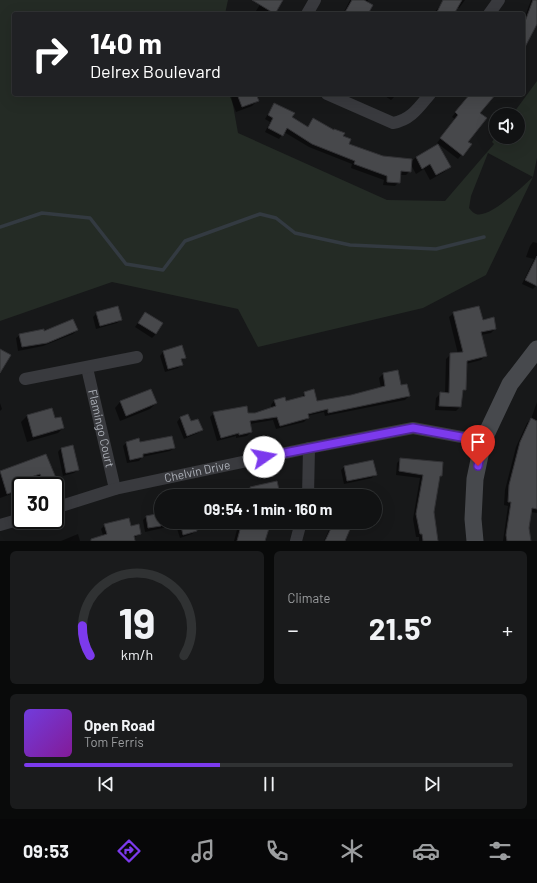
<!DOCTYPE html>
<meta charset="utf-8">
<style>
body{margin:0;font-family:Barlow,sans-serif;background:#1a1b1c;color:#f1f3f6;height:100vh;display:flex;flex-direction:column;font-size:15px;white-space:nowrap}
*{box-sizing:border-box;margin:0}
p{font-size:13px;color:#9c9ea0}
.icon{flex:none;width:22px;height:22px;fill:none;stroke:currentColor;stroke-width:2;stroke-linecap:round;stroke-linejoin:round}
.map{position:relative;height:541px;overflow:hidden}
.sheet{display:flex;flex-direction:column;gap:10px;padding:10px;background:#090a0a;flex:1}
.sheet>*{flex:none}
.top-card{position:absolute;left:12px;top:12px;width:513px;height:84px;border-radius:4px;box-shadow:0 4px 16px #0002,0 0 0 1px #303233;background:#202124;color:#fff;overflow:hidden}
.tools{position:absolute;left:489px;top:108px;display:grid;gap:8px}
.tools a{display:grid;place-items:center;width:36px;height:36px;border-radius:50%;background:#111213;box-shadow:0 4px 16px #0002,0 0 0 1px #303233;font-size:20px}
.speed{position:absolute;left:12px;top:477px;display:flex;gap:8px;font-size:20px;font-weight:700;text-align:center}
.speed>*{display:grid;place-content:center;width:52px;height:52px;border-radius:50%;background:#111213;box-shadow:0 4px 16px #0002,0 0 0 1px #303233;line-height:1}
.speed .limit{border:2px solid #111;border-radius:6px;background:#fff;color:#111}
.pin{position:absolute;display:grid;place-items:center;width:34px;height:34px;color:#fff;margin:-41px -17px;border-radius:50% 50% 50% 0;rotate:-45deg;box-shadow:0 0 4px #0007}
.pin .icon{rotate:45deg}
.me{position:absolute;width:44px;margin:-22px;rotate:78deg;stroke-linejoin:round;filter:drop-shadow(0 0 3px #0008)}
.turn{display:flex;align-items:center;gap:14px;height:84px;padding:0 12px;font-size:18px}
.turn .icon{width:52px;height:52px;stroke-width:2.5}
.turn b{display:block;font-size:28px;line-height:34px}
.big{font-size:30px;font-weight:700;line-height:1.1}
.sheet .card{flex:1;display:flex;flex-direction:column;justify-content:center;gap:6px;min-width:0;padding:0 14px;border-radius:6px;background:#1a1b1c}
.sheet .dial{align-items:center;gap:0}
.dial svg{height:104px;overflow:visible;fill:none;stroke:#303233;stroke-width:7;stroke-linecap:round;text-anchor:middle}
.dial text{fill:#f1f3f6;stroke:none}
.song{display:flex;align-items:center;gap:12px}
.cover{width:48px;height:48px;border-radius:6px;background:linear-gradient(135deg,hsl(260 70% 55%),hsl(290 70% 35%))}
.played{height:4px;border-radius:2px;background:linear-gradient(90deg,#7c3aed 40%,#303233 40%)}
.keys{display:flex;justify-content:space-around;direction:ltr}
.heat{display:flex;justify-content:space-between;align-items:center;font-size:22px;direction:ltr}
.sheet .tiles{flex:1;display:grid;gap:10px;grid-template-columns:1fr 1fr}
.card:last-child{grid-column:span 2}
.trip{position:absolute;left:154px;top:489px;width:228px;height:40px;border-radius:20px;background:#111213;box-shadow:0 4px 16px #0002,0 0 0 1px #303233;font-weight:700;line-height:40px;text-align:center}
.menu{display:flex;height:64px;justify-content:space-around;align-items:center;background:#070708;color:#9c9ea0}
.menu .icon{width:28px;height:28px}
.menu .current{color:#7c3aed}
.menu b{font-size:18px;color:#f1f3f6}
.map>svg:first-child{display:block}
.green{fill:#242b25;fill-rule:evenodd}
.shadow{fill:#0007}
.lines{fill:none;stroke-linecap:round;stroke-linejoin:round}
.stream{stroke:#333a41;stroke-width:3.5}
.building{fill:#47484b;stroke:#323235}
.street{stroke:#393a3e;stroke-width:12}
.secondary{stroke:#47494d;stroke-width:17}
.route-casing{stroke:#51269a;stroke-width:10}
.route{stroke:#7c3aed;stroke-width:7}
.labels{text-anchor:middle;stroke-width:3.5;stroke-linejoin:round;paint-order:stroke}
.street-label{font-size:12px;fill:#abafb7;stroke:#121314}
</style>
<div class="map">
<svg width="537" height="541" viewBox="0 0 537 541">
<rect width="100%" height="100%" fill="#171819"/>
<path class="green" d="M 0,0 L 228,0 L 225,14 L 14,14 L 14,94 L 231,94 L 238,133 L 387,200 L 445,201 L 494,144 L 492,142 L 496,136 L 518,137 L 518,115 L 512,115 L 537,81 L 537,158 L 533,177 L 486,275 L 423,308 L 258,347 L 238,309 L 112,282 L 0,321 ZM 488,153 L 533,177 C 523,186 489,219 476,214 C 473,213 471,210 469,208 L 471,196 Z"/>
<path class="shadow" d="M 256,0 L 281,0 L 273,14 L 254,14 L 261,3 Z
M 350,0 L 368,0 L 367,14 L 343,14 Z
M 445,0 L 465,0 L 459,8 L 457,7 L 453,14 L 433,14 Z
M 531,0 L 537,0 L 537,24 L 523,49 L 523,22 Z
M 229,94 L 255,94 L 258,100 L 252,106 L 236,112 Z
M 382,94 L 389,94 L 394,97 L 391,100 Z
M 470,94 L 494,94 L 479,113 L 467,142 L 470,144 L 458,159 L 437,143 L 455,119 L 452,117 Z
M 274,104 L 307,128 L 313,120 L 342,137 L 348,145 L 410,171 L 406,175 L 399,175 L 399,182 L 395,186 L 383,185 L 384,180 L 351,168 L 352,164 L 309,147 L 284,132 L 279,139 L 265,132 L 270,122 L 265,119 Z
M 438,146 L 449,167 L 444,172 L 430,180 L 424,169 L 416,174 L 410,163 L 416,157 Z
M 533,242 L 537,243 L 537,285 L 533,289 L 522,284 L 534,259 L 526,257 L 530,246 Z
M 97,313 L 121,320 L 117,323 L 96,329 L 93,317 Z
M 145,313 L 156,334 L 152,338 L 135,327 Z
M 454,313 L 482,321 L 495,329 L 491,333 L 481,335 L 486,355 L 481,360 L 466,364 L 465,390 L 461,393 L 460,407 L 456,411 L 435,410 L 436,398 L 441,393 L 445,394 L 446,359 L 451,354 L 458,354 L 449,317 Z
M 53,328 L 77,330 L 73,334 L 43,346 L 18,351 L 16,338 L 20,335 Z
M 182,347 L 185,357 L 181,361 L 182,364 L 178,368 L 165,372 L 160,356 L 163,352 Z
M 397,372 L 400,386 L 409,396 L 405,400 L 325,416 L 324,412 L 307,416 L 308,418 L 304,422 L 276,429 L 273,420 L 250,424 L 251,432 L 247,436 L 236,438 L 236,436 L 217,441 L 210,417 L 214,413 L 255,414 L 272,409 L 271,405 L 274,401 L 284,398 L 285,402 L 301,398 L 305,393 L 316,402 L 351,396 L 381,388 L 379,378 L 383,374 Z
M 151,390 L 156,403 L 150,409 L 120,421 L 115,408 L 120,402 Z
M 537,402 L 537,513 L 530,512 L 528,528 L 530,541 L 503,541 L 508,506 L 504,505 L 505,490 L 516,447 L 527,423 L 531,419 Z
M 0,403 L 2,409 L 0,411 Z
M 51,409 L 54,420 L 63,428 L 58,433 L 27,442 L 21,422 L 27,416 Z
M 180,418 L 191,423 L 201,430 L 198,433 L 184,439 L 177,422 Z
M 127,442 L 139,444 L 174,448 L 170,451 L 142,457 L 139,461 L 127,463 L 123,446 Z
M 61,448 L 78,470 L 74,473 L 63,476 L 58,452 Z
M 45,455 L 55,478 L 51,482 L 40,486 L 36,477 L 16,484 L 18,489 L 14,493 L 0,498 L 0,472 Z
M 401,459 L 441,475 L 438,478 L 432,512 L 438,541 L 419,541 L 419,537 L 416,537 L 413,519 L 420,478 L 396,475 L 397,463 Z
M 344,467 L 375,474 L 372,478 L 344,484 L 341,470 Z
M 277,482 L 279,494 L 277,496 L 247,496 L 246,492 L 250,488 Z
M 161,514 L 161,522 L 194,522 L 196,531 L 192,534 L 180,538 L 176,525 L 145,532 L 143,520 L 146,517 Z
M 239,522 L 270,522 L 264,541 L 234,541 Z
M 329,522 L 352,522 L 344,541 L 324,541 L 329,530 L 326,529 Z
M 105,525 L 130,527 L 140,534 L 134,538 L 134,541 L 91,541 L 103,535 L 101,529 Z
M 78,534 L 80,541 L 61,541 Z"/>
<g class="lines">
<path class="stream" d="M 0,227 L 42,213 L 90,218 L 126,264 L 163,270 L 185,241 L 260,214 L 276,218 L 295,233 L 350,245 L 436,249 L 484,237"/>
</g>
<path class="building" d="M 252,0 L 283,0 L 275,14 Z
M 352,0 L 364,0 L 373,5 L 368,14 L 344,14 Z
M 443,0 L 462,0 L 454,14 L 436,14 Z
M 533,0 L 537,0 L 537,24 L 523,51 L 523,27 Z
M 237,94 L 256,94 L 259,101 L 242,107 Z
M 470,94 L 496,94 L 480,113 L 487,118 L 468,142 L 472,144 L 463,156 L 440,138 L 458,115 L 455,112 Z
M 274,103 L 295,113 L 292,117 L 308,127 L 313,118 L 334,130 L 334,129 L 345,133 L 343,136 L 351,139 L 349,144 L 383,156 L 412,159 L 411,172 L 401,171 L 400,183 L 387,182 L 387,176 L 354,164 L 355,161 L 312,144 L 287,128 L 283,136 L 268,128 L 273,118 L 268,115 Z
M 438,144 L 451,167 L 436,175 L 430,164 L 422,169 L 416,157 Z
M 537,256 L 537,286 L 525,280 Z
M 118,306 L 122,320 L 100,326 L 96,312 Z
M 479,306 L 483,320 L 494,317 L 496,329 L 481,332 L 487,356 L 467,361 L 466,390 L 463,390 L 461,407 L 439,406 L 440,392 L 449,393 L 450,353 L 463,352 L 453,312 Z
M 145,312 L 163,323 L 156,334 L 138,323 Z
M 73,319 L 78,330 L 47,343 L 22,347 L 19,334 L 44,329 L 44,331 Z
M 182,345 L 186,358 L 181,359 L 183,365 L 168,369 L 163,351 Z
M 0,349 L 11,355 L 0,373 Z
M 398,370 L 401,385 L 407,384 L 410,396 L 328,413 L 328,409 L 308,414 L 309,418 L 280,426 L 277,417 L 250,421 L 252,432 L 239,435 L 239,433 L 221,438 L 213,412 L 247,406 L 248,413 L 255,413 L 276,406 L 274,400 L 285,397 L 286,401 L 305,396 L 304,392 L 314,389 L 317,401 L 351,395 L 385,386 L 383,373 Z
M 151,389 L 157,403 L 126,416 L 120,401 Z
M 52,408 L 55,418 L 61,417 L 64,428 L 33,437 L 27,415 Z
M 188,414 L 191,421 L 198,419 L 203,430 L 187,436 L 180,417 Z
M 531,418 L 537,421 L 537,509 L 532,508 L 529,528 L 531,541 L 507,541 L 506,535 L 511,502 L 508,502 L 509,485 L 520,442 Z
M 172,436 L 175,448 L 143,454 L 143,457 L 130,460 L 126,442 L 139,438 L 140,442 Z
M 73,445 L 79,470 L 66,473 L 61,448 Z
M 46,454 L 56,478 L 44,483 L 40,474 L 16,482 L 19,490 L 7,494 L 0,471 Z
M 400,458 L 443,462 L 442,476 L 440,476 L 434,512 L 438,541 L 423,541 L 422,534 L 420,534 L 416,514 L 423,475 L 399,471 Z
M 373,460 L 377,475 L 347,481 L 344,466 Z
M 277,481 L 280,494 L 271,496 L 252,496 L 250,487 Z
M 161,513 L 161,526 L 148,528 L 146,516 Z
M 129,518 L 131,526 L 139,524 L 141,534 L 134,536 L 135,541 L 91,541 L 91,539 L 107,534 L 104,524 Z
M 180,522 L 195,522 L 197,531 L 183,535 Z
M 242,522 L 271,522 L 265,541 L 237,541 Z
M 334,522 L 353,522 L 345,541 L 325,541 Z"/>
<g class="lines">
<g class="street">
<path d="M 307,14 L 315,0"/>
<path d="M 489,14 L 499,0"/>
<path d="M 327,94 L 393,123 C 411,120 419,107 430,94"/>
<path id="s1" d="M 87,368 L 115,489"/>
<path d="M 25,379 L 137,357"/>
<path d="M 308,496 L 309,448"/>
<path id="s2" d="M 55,508 L 115,489 L 309,448 L 413,428 L 483,441"/>
<path d="M 0,525 L 21,519"/>
<path d="M 296,541 L 301,522"/>
</g>
<path class="secondary" d="M 475,541 L 473,519 L 475,479 L 483,441 L 510,384 L 537,349"/>
</g>
<g class="lines">
<defs>
<path id="route" d="M 264,457 L 413,428 L 483,441 L 478,466"/>
</defs>
<use href="#route" class="route-casing"/>
<use href="#route" class="route"/>
</g>
<g class="labels">
<g class="street-label">
<text dy="4" stroke="none"><textPath href="#s1" startOffset="62">Flamingo Court</textPath></text>
<text dy="4" stroke="none"><textPath href="#s2" startOffset="147">Chelvin Drive</textPath></text>
</g>
</g>
</svg>
<div class="tools">
<a><svg class="icon" aria-label="sound" viewBox="0 0 24 24"><path d="M4 9h4l5-4v14l-5-4H4zM17 9q2 3 0 6"/></svg></a>
</div>
<div class="speed"><div class="limit">30</div></div>
<div class="pin" style="left:478px;top:466px;background:#d93025"><svg class="icon" aria-label="arrive" viewBox="0 0 24 24"><path d="M6 21V4h12l-3 4 3 4H6"/></svg></div>
<svg class="me" style="left:264px;top:457px" viewBox="-20 -20 40 40"><circle r="19" fill="#fff"/><path d="M0-13L10 11 0 6-10 11z" fill="#7c3aed"/></svg>
<div class="trip">09:54 · 1 min · 160 m</div>
<div class="top-card">
<div class="turn"><svg class="icon" aria-label="right" viewBox="0 0 24 24"><path d="M7 20v-9h11M14 6l5 5-5 5"/></svg><div><b>140 m</b>Delrex Boulevard</div></div>
</div>
</div>
<section class="sheet">
<div class="tiles">
<div class="card dial"><svg viewBox="0 0 100 80">
<path d="M14 69A42 42 0 1 1 86 69"/>
<path d="M14 69A42 42 0 0 1 8 46" stroke="#7c3aed"/>
<text x="50" y="56" font-size="32" font-weight="700">19</text>
<text x="50" y="72" font-size="11">km/h</text>
</svg></div>
<div class="card"><p>Climate</p>
<div class="heat"><a>−</a><b class="big">21.5°</b><a>+</a></div>
</div>
<div class="card">
<div class="song"><i class="cover"></i><div><b>Open Road</b><p>Tom Ferris</p></div></div>
<div class="played"></div>
<div class="keys"><svg class="icon" aria-label="previous" viewBox="0 0 24 24"><path d="M18 5L8 12l10 7zM5 5v14"/></svg><svg class="icon" aria-label="pause" viewBox="0 0 24 24"><path d="M8 5v14M16 5v14"/></svg><svg class="icon" aria-label="next" viewBox="0 0 24 24"><path d="M6 5l10 7-10 7zM19 5v14"/></svg></div>
</div>
</div>
</section>
<nav class="menu">
<b>09:53</b>
<svg class="icon current" aria-label="directions" viewBox="0 0 24 24"><path d="M12 3l9 9-9 9-9-9zM9 14v-3h6M13 9l2 2-2 2"/></svg>
<svg class="icon" aria-label="music" viewBox="0 0 24 24"><path d="M9 18V5l10-2v13"/><circle cx="6" cy="18" r="3"/><circle cx="16" cy="16" r="3"/></svg>
<svg class="icon" aria-label="phone" viewBox="0 0 24 24"><path d="M5 4h4l2 5-3 2q2 4 5 5l2-3 5 2v4C11 20 4 13 5 4z"/></svg>
<svg class="icon" aria-label="climate" viewBox="0 0 24 24"><path d="M12 3v18M4 7l16 10M4 17L20 7"/></svg>
<svg class="icon" aria-label="car" viewBox="0 0 24 24"><path d="M5 17H2v-5l4-1 3-4h7l3 4 3 1v5h-3M9 17h6M6 11h13"/><circle cx="7" cy="17" r="2"/><circle cx="17" cy="17" r="2"/></svg>
<svg class="icon" aria-label="filters" viewBox="0 0 24 24"><path d="M4 7h16M4 17h16"/><circle cx="9" cy="7" r="2"/><circle cx="15" cy="17" r="2"/></svg>
</nav>
